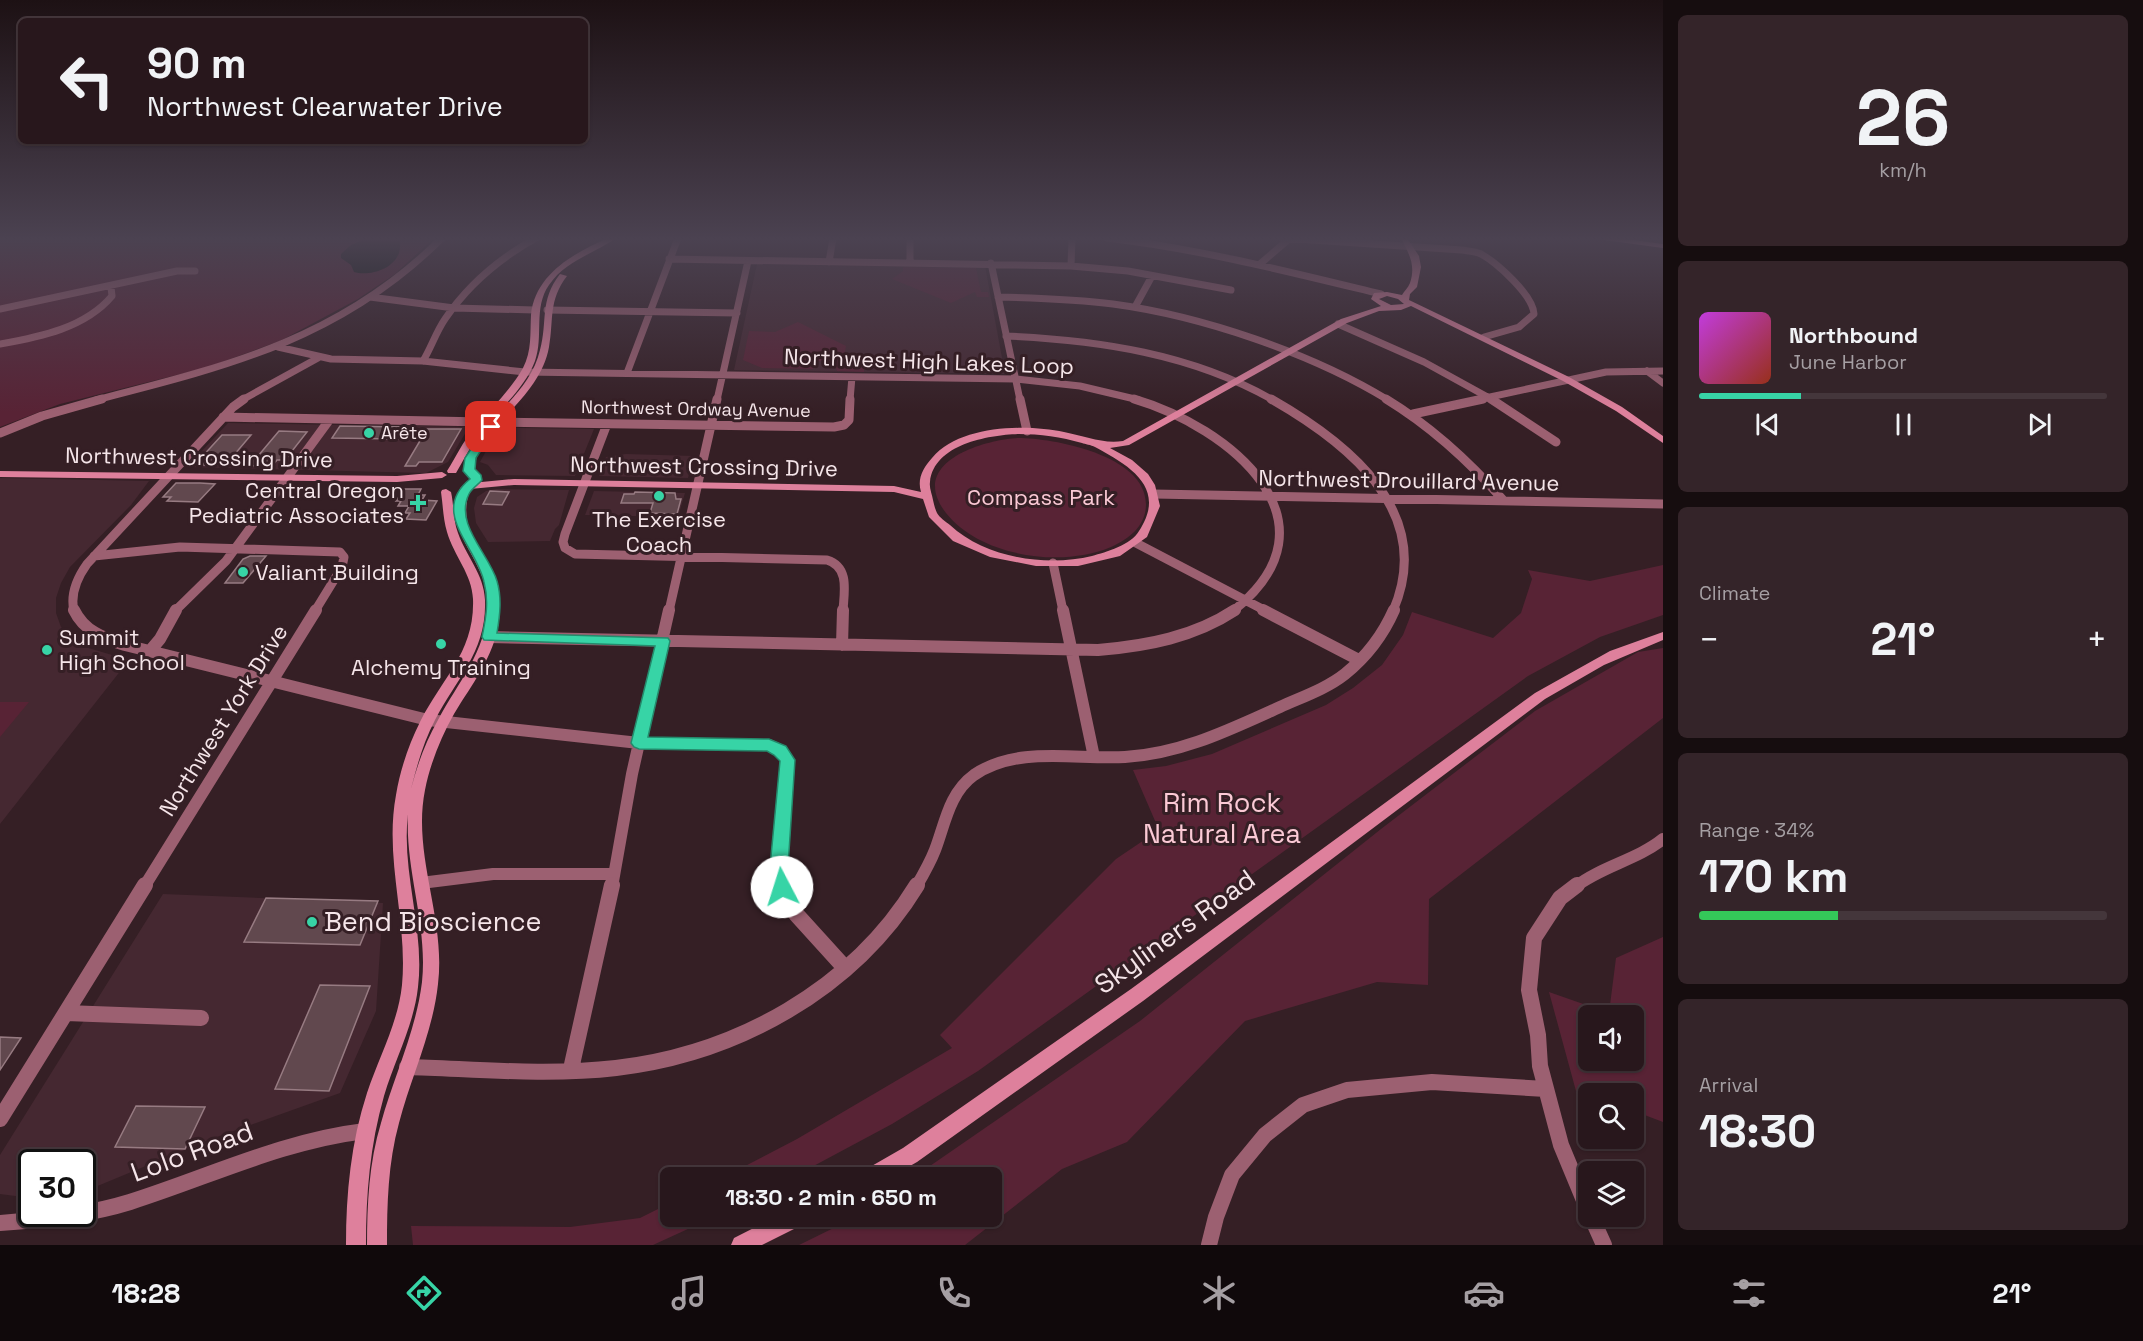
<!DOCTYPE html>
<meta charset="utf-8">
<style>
body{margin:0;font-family:"Space Grotesk",sans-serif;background:#342429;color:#f1f3f6;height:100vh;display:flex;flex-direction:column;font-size:22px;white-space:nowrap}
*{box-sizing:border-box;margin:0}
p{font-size:20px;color:#a59fa3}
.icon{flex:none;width:33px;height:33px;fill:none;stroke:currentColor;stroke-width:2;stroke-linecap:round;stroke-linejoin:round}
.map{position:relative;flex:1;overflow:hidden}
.side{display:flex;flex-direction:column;gap:15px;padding:15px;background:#160d0f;width:480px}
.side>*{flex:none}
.top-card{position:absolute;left:18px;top:18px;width:570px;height:126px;border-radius:9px;box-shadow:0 2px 4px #0004,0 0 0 2px #44363b;background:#28171c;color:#f1f3f6;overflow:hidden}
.buttons{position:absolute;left:1578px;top:1005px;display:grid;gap:12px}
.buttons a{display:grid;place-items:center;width:66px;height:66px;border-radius:9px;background:#28171c;box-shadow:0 2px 4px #0004,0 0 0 2px #44363b;font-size:30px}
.speed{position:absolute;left:18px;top:1149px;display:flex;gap:12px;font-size:30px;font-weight:700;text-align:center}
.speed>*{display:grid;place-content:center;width:78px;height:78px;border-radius:50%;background:#28171c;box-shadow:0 2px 4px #0004,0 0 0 2px #44363b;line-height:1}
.speed .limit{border:3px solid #111;border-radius:9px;background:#fff;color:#111}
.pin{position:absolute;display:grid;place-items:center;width:51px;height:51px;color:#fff;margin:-26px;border-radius:12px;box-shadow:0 3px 9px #0006}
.me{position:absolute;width:66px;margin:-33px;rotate:355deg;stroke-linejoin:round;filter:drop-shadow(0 0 4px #0008)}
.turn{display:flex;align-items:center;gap:21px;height:126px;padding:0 30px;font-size:27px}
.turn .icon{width:78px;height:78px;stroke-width:2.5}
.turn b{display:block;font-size:42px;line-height:51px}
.big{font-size:45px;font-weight:700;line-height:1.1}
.side .card{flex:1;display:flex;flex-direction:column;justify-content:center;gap:9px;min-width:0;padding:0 21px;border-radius:9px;background:#342429}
.side .dial{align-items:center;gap:0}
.dial b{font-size:78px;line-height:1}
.song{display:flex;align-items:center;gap:18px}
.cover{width:72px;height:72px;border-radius:9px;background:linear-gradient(135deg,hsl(290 70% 55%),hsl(10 70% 35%))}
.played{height:6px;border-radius:3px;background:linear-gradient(90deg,#37d4a6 25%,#44363b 25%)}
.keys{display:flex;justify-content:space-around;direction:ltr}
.heat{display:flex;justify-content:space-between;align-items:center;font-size:33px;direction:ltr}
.charge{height:9px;border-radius:4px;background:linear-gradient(90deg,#34c759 34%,#44363b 0)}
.trip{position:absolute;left:660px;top:1167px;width:342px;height:60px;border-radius:9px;background:#28171c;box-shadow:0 2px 4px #0004,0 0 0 2px #44363b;font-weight:700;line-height:60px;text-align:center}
.dock{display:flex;height:96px;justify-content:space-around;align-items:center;background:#10090b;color:#a59fa3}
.dock .icon{width:42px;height:42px}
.dock .current{color:#37d4a6}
.dock b{font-size:27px;color:#f1f3f6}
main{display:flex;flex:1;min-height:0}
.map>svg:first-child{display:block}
.built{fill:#452831}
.green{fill:#582335;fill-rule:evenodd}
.water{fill:#05130d}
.building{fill:#61484e;stroke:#977b82;stroke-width:1.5}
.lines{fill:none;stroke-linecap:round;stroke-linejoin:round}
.street-far3{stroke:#9c6071;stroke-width:7}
.street-far2{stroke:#9c6071;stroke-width:9}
.street-far1{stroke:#9c6071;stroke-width:12}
.street{stroke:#9c6071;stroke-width:16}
.secondary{fill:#de809c;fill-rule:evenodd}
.route{fill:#37d4a6;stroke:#248a6c;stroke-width:1.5}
.poi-dot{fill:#37d4a6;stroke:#351f25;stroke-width:2}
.labels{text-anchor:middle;stroke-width:6;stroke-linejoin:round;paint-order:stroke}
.far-street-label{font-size:18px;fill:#f5e5e9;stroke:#351f25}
.far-poi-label{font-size:18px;fill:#f5e5e9;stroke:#351f25;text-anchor:start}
.street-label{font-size:22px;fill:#f5e5e9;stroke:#351f25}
.poi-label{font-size:22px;fill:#f5e5e9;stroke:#351f25}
.park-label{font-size:22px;fill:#fbc9d5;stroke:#351f25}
.near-park-label{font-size:27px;fill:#fbc9d5;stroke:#351f25}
.near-poi-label{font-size:27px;fill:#f5e5e9;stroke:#351f25;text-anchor:start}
.near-street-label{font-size:27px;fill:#f5e5e9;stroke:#351f25}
</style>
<main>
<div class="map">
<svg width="1663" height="1245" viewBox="0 0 1663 1245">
<rect width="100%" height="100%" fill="#351f25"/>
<path class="built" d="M 757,264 L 985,266 L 1005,374 L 734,370 Z
M 228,423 L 469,427 L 448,462 L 426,473 L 187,467 Z
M 503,427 L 521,428 L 594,429 L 575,476 L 496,475 L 488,465 L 480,462 L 492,440 Z
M 626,454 L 694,456 L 688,478 L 599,476 L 606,457 Z
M 0,478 L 149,481 L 131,505 L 70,567 L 61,583 L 56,598 L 56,613 L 61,627 L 71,637 L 85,647 L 129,660 L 0,824 Z
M 496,489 L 569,490 L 559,525 L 555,529 L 550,541 L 488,542 L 476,523 L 474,508 L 477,497 L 486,491 Z
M 594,491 L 685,493 L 678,517 L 585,515 Z
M 163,894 L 383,903 L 376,1011 L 340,1093 L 211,1139 L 83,1192 L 82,1162 L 32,1162 L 31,1198 L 0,1194 L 0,1155 Z"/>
<path class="green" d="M 0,238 L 434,238 L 395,274 L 358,299 L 280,341 L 205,368 L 60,404 L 0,427 Z
M 903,267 L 976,268 L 981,292 L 988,292 L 989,297 L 977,297 L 975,292 L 951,303 L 892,279 L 903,271 Z
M 798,322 L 846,346 L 843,362 L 864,363 L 864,372 L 837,371 L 836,368 L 825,368 L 825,361 L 814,361 L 813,369 L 762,368 L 743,360 L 749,331 L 775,332 Z
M 1018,438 C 1055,438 1157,457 1145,513 C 1141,530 1126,540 1111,547 C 1062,568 981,557 946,513 C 907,463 982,440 1018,438 Z
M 1663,565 L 1663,615 L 1600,637 L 1528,676 L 978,1071 L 892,1124 L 793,1177 L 724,1177 L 797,1139 L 952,1048 L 940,1035 L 1116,859 L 1159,830 L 1133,770 L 1166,766 L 1212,754 L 1326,705 L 1353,688 L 1382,665 L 1403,635 L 1412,612 L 1493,638 L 1521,613 L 1532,579 L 1528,570 L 1590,581 Z
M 1663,648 L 1663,718 L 1429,899 L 1428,985 L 1377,982 L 1245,1021 L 1127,1142 L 1062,1169 L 965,1245 L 799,1245 L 856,1217 L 992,1216 L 992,1178 L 914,1177 L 1140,1021 L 1381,829 L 1535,711 L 1638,652 Z
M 0,702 L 29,702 L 0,737 Z
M 1663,937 L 1663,1122 L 1634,1111 L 1634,1094 L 1588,1094 L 1588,1096 L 1576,1091 L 1549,992 L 1609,1013 L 1616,958 ZM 1588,1016 L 1634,1016 L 1634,1060 L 1588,1060 Z
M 670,1203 L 670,1216 L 714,1217 L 653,1245 L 413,1245 L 411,1226 L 570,1227 L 640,1218 Z"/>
<path class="water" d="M 368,238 L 400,238 C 399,241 401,244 400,247 C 399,268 370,277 354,272 L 351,265 L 341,258 L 341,254 L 351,245 Z"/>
<path class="building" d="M 340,426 L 405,427 L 398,439 L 332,438 Z
M 427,429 L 461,429 L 442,462 L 419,462 L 416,466 L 405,466 Z
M 279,431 L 307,432 L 285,460 L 277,460 L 272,466 L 202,465 L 208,459 L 201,458 L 222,435 L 251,435 L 234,455 L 258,456 Z
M 176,483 L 200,483 L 215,484 L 198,502 L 167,501 L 171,497 L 163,497 Z
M 404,489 L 421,489 L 418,495 L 425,495 L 422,500 L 437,501 L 426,520 L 406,519 L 410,513 L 405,513 L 409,506 L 398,506 L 401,501 L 396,501 Z
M 490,491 L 509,492 L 502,505 L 483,504 Z
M 635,492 L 675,493 L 676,499 L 681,499 L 677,514 L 650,513 L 653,503 L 621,503 L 624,494 L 634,494 Z
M 250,556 L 266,556 L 243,583 L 225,583 L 243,559 Z
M 266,898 L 378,901 L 360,945 L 244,942 Z
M 320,985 L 370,986 L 329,1091 L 275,1089 Z
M 0,1037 L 21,1038 L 0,1070 Z
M 136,1106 L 205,1107 L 185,1149 L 115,1147 Z"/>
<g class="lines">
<path class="street-far3" d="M 910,238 L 910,262
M 1107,238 C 1200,249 1290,272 1381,294
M 1282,238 L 1462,250 C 1468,251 1475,251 1481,254 C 1497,263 1533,295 1534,314 L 1519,327 L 1484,337
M 669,259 L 1071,266 L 1128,271 L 1231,290
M 829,262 L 833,238
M 991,263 L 1020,400
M 1260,264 L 1289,239
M 1071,266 L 1072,238
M 370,297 L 454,308 L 535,310
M 998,297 C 1036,298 1075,299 1113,304 C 1202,316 1311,353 1388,400
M 1135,307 L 1152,276
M 0,309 L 177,271 L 195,271
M 547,310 L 737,313
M 1338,324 L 1424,362 L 1493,400
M 1006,336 C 1099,340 1192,354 1273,400
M 0,344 C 40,337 85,328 112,296 L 111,287
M 278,347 L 331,359 L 423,361 L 525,372 L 1016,379 L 1080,386 L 1139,400
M 423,361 C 431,348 436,332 445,319 C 468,285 500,258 536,238
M 1647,371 L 1663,383
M 627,373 L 678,238
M 96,400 C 229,366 342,338 442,238
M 242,400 L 318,358
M 717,400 L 748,261
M 850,400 L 852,377
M 1476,400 L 1606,372 L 1663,371"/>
<path class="street-far2" d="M 1020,399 L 1027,431
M 1134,399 C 1229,427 1346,522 1233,611
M 1271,399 C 1348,443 1436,512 1393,611
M 1386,399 C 1432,427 1469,461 1504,501
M 1491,399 L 1556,442
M 1413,414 L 1483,399
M 223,417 L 485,422
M 495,422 L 834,427 L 844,425 L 849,420 L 850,399
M 607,424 L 565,534 L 563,542 L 565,548 L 575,554 L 827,560 C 850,567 844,592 843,611
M 0,433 L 42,416 L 102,399
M 1154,494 L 1663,504
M 1136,543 L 1266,611
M 94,556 L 180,547 L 340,552 L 344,557 L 342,567 L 315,611
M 1053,563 L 1063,611
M 74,611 C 70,594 77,578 87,564 L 233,407 L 244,399
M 175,611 L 226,561 L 330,419
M 669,611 L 717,399"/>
<path class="street-far1" d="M 74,610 C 84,631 103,638 125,645 L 428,720 L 639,743 L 769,745 L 780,750 L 787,760 L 780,835 L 783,887
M 1063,610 L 1094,757
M 1263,610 L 1359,660
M 489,637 L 1098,650 C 1147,646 1194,637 1235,610
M 842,645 L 843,610
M 149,652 L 160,639 L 176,610
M 421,883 L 493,874 L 614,874
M 144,887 L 316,610
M 612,887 L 632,774 L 669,610
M 916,887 C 923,875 930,863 935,850 C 945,824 949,793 974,775 C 1018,745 1076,760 1125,757 C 1181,754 1231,729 1280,707 C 1302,697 1326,689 1345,674 C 1366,657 1383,635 1394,610
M 1575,887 C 1602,866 1637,860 1663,839"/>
<path class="street" d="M 783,885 L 790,906 L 796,914 L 845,968
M 1577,885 L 1560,898 L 1534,938 L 1529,990 L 1538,1035 L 1540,1066 L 1561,1145 L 1588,1210
M 66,1013 L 201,1018
M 407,1067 C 476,1069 547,1076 616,1068 C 736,1054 853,990 917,885
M 571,1069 L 612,885
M 0,1119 L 145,885
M 1591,1216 L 1604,1245
M 0,1223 C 44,1220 88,1215 130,1202 C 209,1177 282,1141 365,1131
M 1209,1245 L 1216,1217 L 1232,1175 L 1265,1135 L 1303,1105 L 1347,1090 L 1432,1082 L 1546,1089"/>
<path class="secondary" d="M 608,238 L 616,238 C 594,254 566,260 549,285 C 533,308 544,336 535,361 C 524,390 498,410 480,434 C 470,446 464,460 456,473 L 448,473 L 447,471 C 456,457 463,441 474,429 C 490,409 510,391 523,368 C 532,351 530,333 531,315 C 535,274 574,253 608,238 Z
M 1401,238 L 1407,238 L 1419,256 L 1421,267 L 1417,287 L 1410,294 L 1409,300 L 1569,377 L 1622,407 L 1663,436 L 1663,443 L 1616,411 L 1563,381 L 1411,306 L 1401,310 L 1379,311 L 1347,323 L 1129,445 L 1110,448 L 1132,460 L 1148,474 L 1155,485 L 1160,506 L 1147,537 L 1120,556 L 1078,566 L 1036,566 L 990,557 L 953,541 L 929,517 L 923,499 L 894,492 L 514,485 L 470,489 C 456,532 484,544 496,580 C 501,593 500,608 499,621 C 494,657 472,684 454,714 C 441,737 430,764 425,790 C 412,855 446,918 438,984 C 433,1032 411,1077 399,1123 C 388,1163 387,1204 387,1245 L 367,1245 C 367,1204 369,1162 381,1123 C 394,1076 416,1031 422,982 C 428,925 405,871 408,814 C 401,872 425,929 418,987 C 414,1025 395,1059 384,1096 C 370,1145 366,1194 366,1245 L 346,1245 C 346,1193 351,1142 367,1093 C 379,1057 398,1023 402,985 C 408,921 384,859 396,795 C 400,770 409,744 420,722 C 442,678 475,652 473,599 C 472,574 454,556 447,532 C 443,519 443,505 441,492 L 442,490 L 446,489 L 451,492 C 454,505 453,520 458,533 C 466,556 484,574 485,600 C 487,651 457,678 435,720 C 424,741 417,765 411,789 C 417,765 426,741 438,720 C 458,682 486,652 488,607 C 490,560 438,530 461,487 L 471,483 L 514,479 L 894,486 L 921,492 C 917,479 923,468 932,458 C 960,425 1025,424 1064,432 C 1085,436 1102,444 1123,441 L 1341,319 L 1381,306 L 1371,299 L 1374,293 L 1387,292 L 1402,295 C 1404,291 1408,288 1410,283 C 1416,265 1409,254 1401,238 ZM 1387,296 L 1398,299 L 1404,304 L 1391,305 L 1379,299 ZM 1019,434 C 1040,434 1061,437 1082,443 C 1085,444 1091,445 1095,447 C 1128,465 1168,487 1139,531 C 1131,545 1106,552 1092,556 C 1047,567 985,558 950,525 C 946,522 939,517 937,513 C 935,509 934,504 933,500 C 932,494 929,488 930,482 C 934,444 989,435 1019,434 Z
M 1601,238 L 1618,238 L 1663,244 L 1663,248 L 1604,240 Z
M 560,274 L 567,276 C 548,301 554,319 549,347 C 544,375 524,397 505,417 L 499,417 L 499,413 C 516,395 534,376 540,350 C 548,321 539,301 560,274 Z
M 487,429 L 492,432 L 477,455 L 474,471 L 469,474 L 465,473 L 464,471 L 467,455 L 484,430 Z
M 0,471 L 397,476 L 442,472 L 447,475 L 442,478 L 397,482 L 0,477 Z
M 1663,632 L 1663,640 L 1604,665 L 1545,699 L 1143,1001 L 917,1162 L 889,1178 L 861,1178 L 863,1171 L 903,1148 L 1131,989 L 1535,693 L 1610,651 Z
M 777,1216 L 809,1216 L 806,1223 L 762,1245 L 731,1245 L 734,1238 Z"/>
</g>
<linearGradient id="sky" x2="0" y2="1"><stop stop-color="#1d1114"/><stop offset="0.58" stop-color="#4b4251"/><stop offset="1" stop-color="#4b4251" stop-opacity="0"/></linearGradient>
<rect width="1663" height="412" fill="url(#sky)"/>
<path class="route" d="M 491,424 L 496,427 L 476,458 L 475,469 L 481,475 L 482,480 C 478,485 472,488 469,494 C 454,524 489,554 497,581 C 502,598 500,615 497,633 L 668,638 L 670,641 L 648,737 L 769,739 L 786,746 L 795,760 L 788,867 L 791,887 L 789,892 L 782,895 L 776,892 L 770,867 L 780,761 L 774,755 L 767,751 L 639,749 L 634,747 L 631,743 L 655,646 L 484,640 L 482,637 C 486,618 489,601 484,582 C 477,547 429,512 470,479 L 463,471 L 465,458 L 487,425 Z"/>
<g class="poi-dot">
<circle cx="369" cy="433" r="6"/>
<circle cx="659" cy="496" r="6"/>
<path d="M415 494h6v6h6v6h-6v6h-6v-6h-6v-6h6z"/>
<circle cx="243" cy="572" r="6"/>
<circle cx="441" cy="644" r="6"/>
<circle cx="47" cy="650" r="6"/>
<circle cx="312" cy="922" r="6"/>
</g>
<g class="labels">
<g class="far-street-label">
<text transform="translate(696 409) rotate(1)" y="6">Northwest Ordway Avenue</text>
</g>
<g class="far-poi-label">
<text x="381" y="439">Arête</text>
</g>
<g class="street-label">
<text transform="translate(929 361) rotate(2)" y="8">Northwest High Lakes Loop</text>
<text transform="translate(199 457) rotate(1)" y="8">Northwest Crossing Drive</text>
<text transform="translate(704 466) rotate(1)" y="8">Northwest Crossing Drive</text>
<text transform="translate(1409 480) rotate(1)" y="8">Northwest Drouillard Avenue</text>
<text transform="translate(223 720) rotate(-58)" y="8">Northwest York Drive</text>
</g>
<g class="poi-label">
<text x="404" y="498" text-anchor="end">Central Oregon<tspan x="404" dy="25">Pediatric Associates</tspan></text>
<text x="659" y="527">The Exercise<tspan x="659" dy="25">Coach</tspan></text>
<text x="255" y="580" text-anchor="start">Valiant Building</text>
<text x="59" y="645" text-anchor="start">Summit<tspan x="59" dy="25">High School</tspan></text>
<text x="441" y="675">Alchemy Training</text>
</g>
<g class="park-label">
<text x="1041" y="505">Compass Park</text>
</g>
<g class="near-park-label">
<text x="1222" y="812">Rim Rock<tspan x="1222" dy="31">Natural Area</tspan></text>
</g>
<g class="near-poi-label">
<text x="324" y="931">Bend Bioscience</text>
</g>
<g class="near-street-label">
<text transform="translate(1175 932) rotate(-36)" y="9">Skyliners Road</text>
<text transform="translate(192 1152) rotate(-20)" y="9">Lolo Road</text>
</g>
</g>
</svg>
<div class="buttons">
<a><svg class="icon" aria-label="sound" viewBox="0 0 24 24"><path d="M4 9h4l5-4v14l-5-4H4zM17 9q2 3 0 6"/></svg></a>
<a><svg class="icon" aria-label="search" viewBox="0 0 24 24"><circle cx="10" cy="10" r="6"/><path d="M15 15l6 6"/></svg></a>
<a><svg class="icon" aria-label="layers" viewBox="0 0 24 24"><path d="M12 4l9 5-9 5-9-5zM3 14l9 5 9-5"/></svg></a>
</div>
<div class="speed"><div class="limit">30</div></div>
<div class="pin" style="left:491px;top:427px;background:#d93025"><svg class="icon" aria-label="arrive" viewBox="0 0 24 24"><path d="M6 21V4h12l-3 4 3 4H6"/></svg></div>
<svg class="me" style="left:782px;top:887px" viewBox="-20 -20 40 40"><circle r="19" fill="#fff"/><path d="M0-13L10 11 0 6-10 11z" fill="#37d4a6"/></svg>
<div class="trip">18:30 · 2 min · 650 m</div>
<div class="top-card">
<div class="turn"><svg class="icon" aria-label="left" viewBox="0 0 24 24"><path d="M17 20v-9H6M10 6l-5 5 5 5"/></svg><div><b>90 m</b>Northwest Clearwater Drive</div></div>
</div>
</div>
<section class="side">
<div class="card dial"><b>26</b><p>km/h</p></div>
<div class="card">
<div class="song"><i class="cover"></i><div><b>Northbound</b><p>June Harbor</p></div></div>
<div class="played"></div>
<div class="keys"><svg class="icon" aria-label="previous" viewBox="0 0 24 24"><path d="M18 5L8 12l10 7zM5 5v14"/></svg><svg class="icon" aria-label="pause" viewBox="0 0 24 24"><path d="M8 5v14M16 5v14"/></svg><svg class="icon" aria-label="next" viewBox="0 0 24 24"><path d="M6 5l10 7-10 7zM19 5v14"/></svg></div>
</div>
<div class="card"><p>Climate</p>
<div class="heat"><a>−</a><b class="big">21°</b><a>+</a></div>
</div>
<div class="card"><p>Range · 34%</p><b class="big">170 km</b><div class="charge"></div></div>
<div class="card"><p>Arrival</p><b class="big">18:30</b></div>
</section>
</main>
<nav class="dock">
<b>18:28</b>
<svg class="icon current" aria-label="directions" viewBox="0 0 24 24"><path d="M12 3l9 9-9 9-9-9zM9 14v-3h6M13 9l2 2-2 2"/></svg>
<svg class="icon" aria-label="music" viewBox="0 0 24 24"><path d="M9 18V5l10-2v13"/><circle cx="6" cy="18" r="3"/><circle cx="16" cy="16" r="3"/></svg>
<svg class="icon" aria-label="phone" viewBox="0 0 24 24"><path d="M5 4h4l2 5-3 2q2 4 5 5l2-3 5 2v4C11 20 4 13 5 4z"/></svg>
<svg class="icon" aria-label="climate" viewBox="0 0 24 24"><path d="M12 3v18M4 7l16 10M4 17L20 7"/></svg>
<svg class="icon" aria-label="car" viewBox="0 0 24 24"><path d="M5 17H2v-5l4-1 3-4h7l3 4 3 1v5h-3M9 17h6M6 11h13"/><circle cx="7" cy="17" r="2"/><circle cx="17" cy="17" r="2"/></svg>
<svg class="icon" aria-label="filters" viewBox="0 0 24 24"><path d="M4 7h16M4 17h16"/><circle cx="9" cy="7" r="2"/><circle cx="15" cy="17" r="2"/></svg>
<b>21°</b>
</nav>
